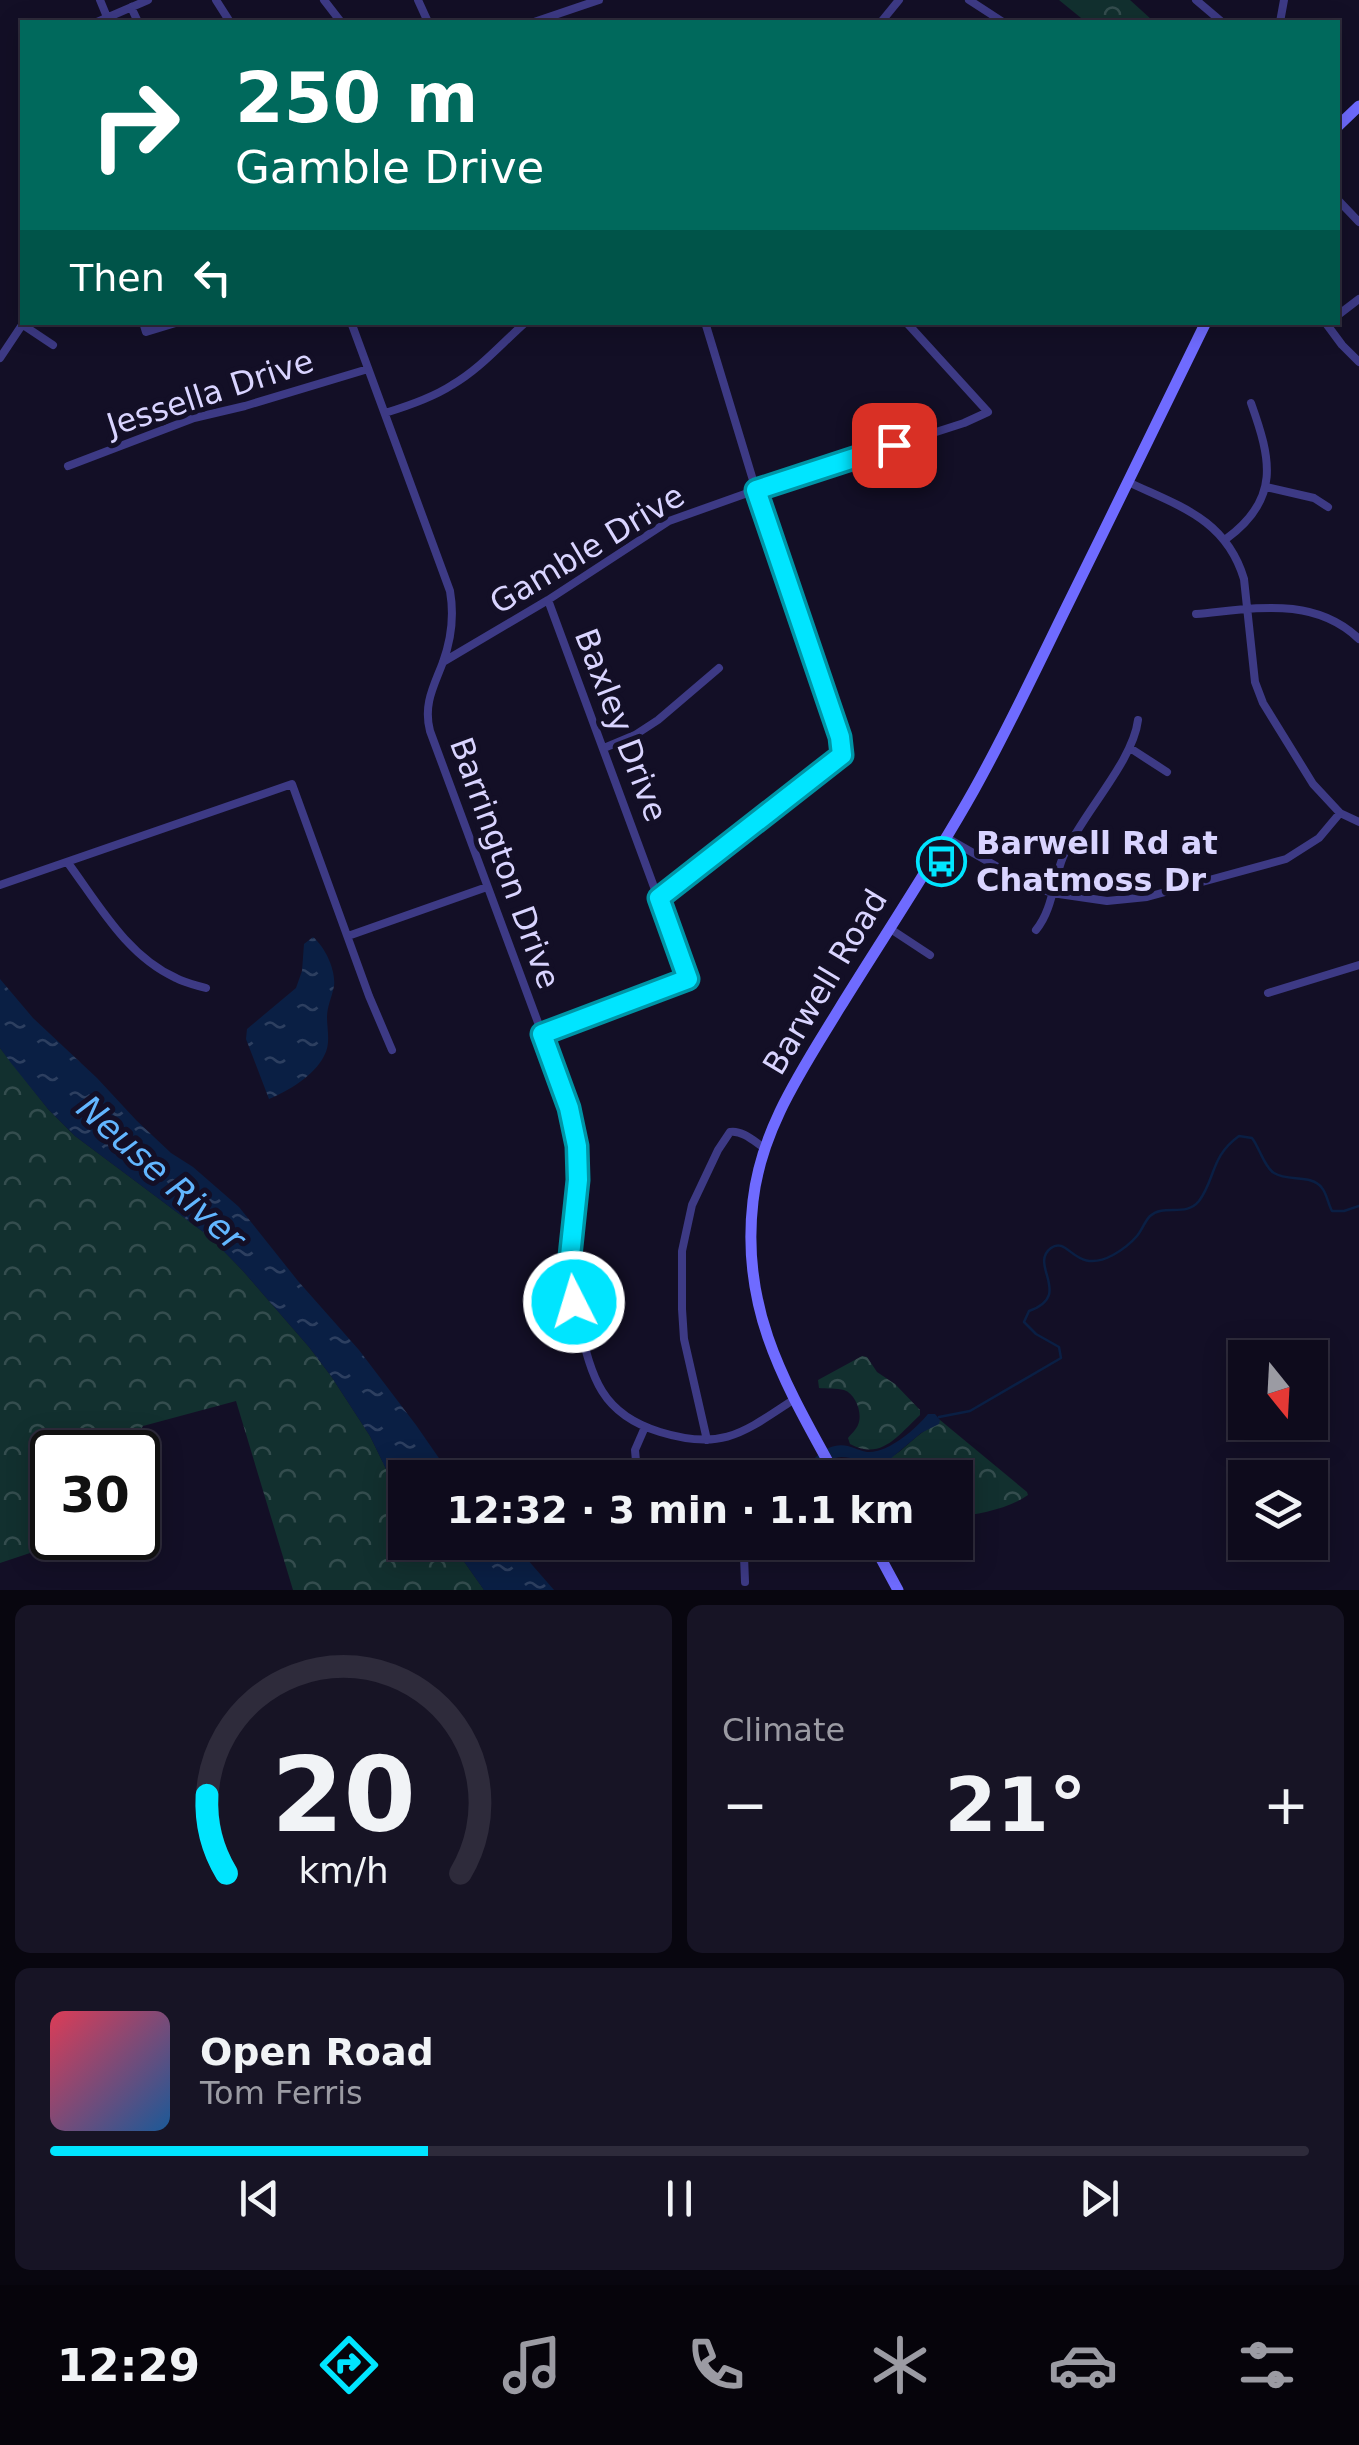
<!DOCTYPE html>
<meta charset="utf-8">
<style>
body{margin:0;font-family:"DejaVu Sans",sans-serif;background:#171425;color:#f1f3f6;height:100vh;display:flex;flex-direction:column;font-size:38px;white-space:nowrap}
*{box-sizing:border-box;margin:0}
p{font-size:32px;color:#9b9ba3}
.icon{flex:none;width:55px;height:55px;fill:none;stroke:currentColor;stroke-width:2;stroke-linecap:round;stroke-linejoin:round}
.map{position:relative;height:1590px;overflow:hidden}
.panel{display:flex;flex-direction:column;gap:15px;padding:15px;background:#08060f;flex:1}
.panel>*{flex:none}
.guide{position:absolute;left:20px;top:20px;width:1320px;height:305px;border-radius:0px;box-shadow:0 5px 25px #0003,0 0 0 2px #2e2b3b;background:#00695c;color:#fff;overflow:hidden}
.needle{width:65px;rotate:162deg}
.tools{position:absolute;left:1228px;top:1340px;display:grid;gap:20px}
.tools a{display:grid;place-items:center;width:100px;height:100px;border-radius:0px;background:#0e0b1c;box-shadow:0 5px 25px #0003,0 0 0 2px #2e2b3b;font-size:50px}
.speed{position:absolute;left:30px;top:1430px;display:flex;gap:20px;font-size:50px;font-weight:700;text-align:center}
.speed>*{display:grid;place-content:center;width:130px;height:130px;border-radius:50%;background:#0e0b1c;box-shadow:0 5px 25px #0003,0 0 0 2px #2e2b3b;line-height:1}
.speed .limit{border:5px solid #111;border-radius:15px;background:#fff;color:#111}
.pin{position:absolute;display:grid;place-items:center;width:85px;height:85px;color:#fff;margin:-42px;border-radius:20px;box-shadow:0 5px 15px #0006}
.me{position:absolute;width:110px;margin:-55px;rotate:355deg;stroke-linejoin:round;filter:drop-shadow(0 0 8px #0008)}
.turn{display:flex;align-items:center;gap:35px;height:210px;padding:0 50px;font-size:45px}
.turn .icon{width:130px;height:130px;stroke-width:2.5}
.turn b{display:block;font-size:70px;line-height:85px}
.then{display:flex;align-items:center;height:95px;padding:0 50px;background:#0003;gap:20px;font-size:38px}
.big{font-size:75px;font-weight:700;line-height:1.1}
.panel .tile{flex:1;display:flex;flex-direction:column;justify-content:center;gap:15px;min-width:0;padding:0 35px;border-radius:15px;background:#171425}
.panel .dial{align-items:center;gap:0}
.dial svg{height:260px;overflow:visible;fill:none;stroke:#2e2b3b;stroke-width:7;stroke-linecap:round;text-anchor:middle}
.dial text{fill:#f1f3f6;stroke:none}
.song{display:flex;align-items:center;gap:30px}
.cover{width:120px;height:120px;border-radius:15px;background:linear-gradient(135deg,hsl(350 70% 55%),hsl(210 70% 35%))}
.played{height:10px;border-radius:5px;background:linear-gradient(90deg,#00e5ff 30%,#2e2b3b 30%)}
.keys{display:flex;justify-content:space-around;direction:ltr}
.heat{display:flex;justify-content:space-between;align-items:center;font-size:55px;direction:ltr}
.panel .tiles{flex:1;display:grid;gap:15px;grid-template-columns:1fr 1fr}
.tile:last-child{grid-column:span 2}
.trip{position:absolute;left:388px;top:1460px;width:585px;height:100px;border-radius:0px;background:#0e0b1c;box-shadow:0 5px 25px #0003,0 0 0 2px #2e2b3b;font-weight:700;line-height:100px;text-align:center}
.tab-bar{display:flex;height:160px;justify-content:space-around;align-items:center;background:#06040b;color:#9b9ba3}
.tab-bar .icon{width:70px;height:70px}
.tab-bar .current{color:#00e5ff}
.tab-bar b{font-size:45px;color:#f1f3f6}
.map>svg:first-child{display:block}
.forest{fill:url(#forest-crowns)}
.water{fill:url(#water-ripples)}
.lines{fill:none;stroke-linecap:round;stroke-linejoin:round}
.stream{stroke:#0a1f44;stroke-width:2.5}
.street{stroke:#3d3a85;stroke-width:8}
.secondary{stroke:#6f6bff;stroke-width:11}
.route-casing{stroke:#0095a6;stroke-width:25}
.route{stroke:#00e5ff;stroke-width:18}
.labels{text-anchor:middle;stroke-width:10;stroke-linejoin:round;paint-order:stroke}
.street-label{font-size:32px;fill:#d9d4ff;stroke:#130f26}
.poi-label{font-size:32px;font-weight:bold;fill:#d9d4ff;stroke:#130f26;text-anchor:start}
.water-label{font-size:35px;font-style:italic;fill:#62b6ff;stroke:#130f26}
</style>
<div class="map">
<svg width="1359" height="1590" viewBox="0 0 1359 1590">
<defs>
<pattern id="forest-crowns" width="20" height="18" patternUnits="userSpaceOnUse" patternTransform="scale(2.5)"><rect width="20" height="18" fill="#12302f"/><path d="M2 6a3 3 0 1 1 6 0M12 15a3 3 0 1 1 6 0" fill="none" stroke="#344d4e"/></pattern>
<pattern id="water-ripples" width="26" height="14" patternUnits="userSpaceOnUse" patternTransform="scale(2.5)"><rect width="26" height="14" fill="#0a1f44"/><path d="M2 4q2-2 4 0t4 0M15 11q2-2 4 0t4 0" fill="none" stroke="#2d3f60"/></pattern>
</defs>
<rect width="100%" height="100%" fill="#130f26"/>
<path class="forest" d="M 1059,0 L 1130,0 L 1152,20 L 1152,22 L 1086,22 Z
M 0,1048 L 48,1109 L 75,1136 L 210,1237 L 243,1271 L 309,1347 L 331,1376 L 370,1436 L 388,1473 L 405,1489 L 405,1542 L 451,1543 L 484,1590 L 293,1590 L 236,1401 L 143,1426 L 127,1452 L 52,1452 L 52,1538 L 75,1538 L 0,1563 Z
M 862,1356 L 867,1357 L 877,1372 L 895,1384 L 920,1410 L 920,1415 C 898,1435 882,1461 850,1444 L 848,1438 C 851,1434 856,1430 858,1425 C 863,1414 856,1394 844,1390 C 837,1388 826,1389 819,1388 L 818,1380 Z
M 940,1420 L 1027,1492 L 1028,1495 C 1008,1509 979,1514 955,1517 L 955,1478 L 874,1477 L 866,1467 L 866,1461 C 894,1462 899,1451 919,1435 C 926,1429 934,1426 940,1420 Z"/>
<path class="water" d="M 313,937 C 325,947 336,970 334,986 C 332,997 327,1006 327,1017 C 327,1030 331,1044 324,1056 C 314,1076 288,1091 269,1099 L 246,1039 L 247,1029 L 296,988 L 302,971 L 304,944 Z
M 0,979 L 33,1018 L 97,1078 L 136,1120 L 171,1153 L 193,1167 L 239,1207 L 298,1281 L 359,1350 L 416,1425 L 452,1477 L 405,1478 L 405,1489 L 388,1473 L 370,1436 L 331,1376 L 309,1347 L 243,1271 L 210,1237 L 75,1136 L 48,1109 L 11,1063 L 0,1048 Z
M 928,1414 L 935,1414 L 940,1420 L 939,1424 L 921,1433 L 889,1460 C 854,1470 840,1438 813,1477 L 798,1478 C 808,1466 819,1449 835,1446 C 847,1443 856,1450 867,1452 C 887,1454 916,1429 928,1414 Z
M 451,1543 L 513,1543 L 554,1590 L 484,1590 Z"/>
<g class="lines">
<path class="stream" d="M 939,1417 L 970,1411 L 1061,1358 L 1059,1347 L 1036,1334 L 1024,1322 L 1029,1311 C 1074,1295 1028,1265 1051,1248 C 1069,1235 1074,1276 1113,1255 C 1122,1250 1131,1243 1137,1236 C 1142,1230 1145,1221 1150,1216 C 1165,1203 1185,1218 1199,1201 C 1216,1178 1210,1157 1239,1136 L 1252,1138 C 1259,1147 1265,1168 1274,1173 C 1288,1182 1312,1174 1322,1188 C 1327,1194 1328,1204 1332,1211 L 1344,1211 L 1359,1206"/>
<path class="street" d="M 100,0 L 107,17
M 216,0 L 230,22
M 324,0 L 341,22
M 418,0 L 428,22
M 969,0 L 1003,22
M 1196,0 L 1222,22
M 131,7 L 138,22
M 97,22 L 148,0
M 534,22 L 599,0
M 881,22 L 899,0
M 1280,22 L 1284,0
M 1338,200 L 1359,222
M 1338,315 L 1359,299
M 143,322 L 146,332 L 179,322
M 351,322 L 450,591 C 454,614 451,640 443,662 C 434,686 423,704 430,731 L 563,1090 C 571,1114 577,1138 578,1164 C 579,1195 572,1225 570,1255 C 569,1278 574,1301 579,1323 C 592,1378 601,1414 660,1432 C 722,1451 743,1433 793,1400
M 1325,322 L 1342,345 L 1359,362
M 23,325 L 53,345
M 0,358 L 24,322
M 385,413 C 408,406 432,398 452,385 C 480,369 502,343 526,322
M 68,466 L 194,418 L 245,406 L 368,369
M 1128,482 C 1179,506 1226,519 1244,579 L 1255,682 L 1263,703 L 1313,784 L 1340,813 L 1359,822
M 1266,487 L 1314,498 L 1328,507
M 1226,539 C 1281,499 1271,459 1251,403
M 1196,614 C 1253,609 1313,595 1359,639
M 443,662 L 548,600 L 669,521 L 756,490 L 964,423 L 988,412 L 906,322
M 604,748 L 635,735 L 658,720 L 719,668
M 1130,748 L 1167,772
M 947,838 L 1031,886 L 1052,893 L 1107,901 L 1147,897 L 1286,859 L 1319,838 L 1340,813
M 68,863 C 99,905 127,956 176,978 C 185,983 196,985 206,988
M 0,885 L 292,784 L 369,996 L 392,1050
M 659,898 L 842,755 L 840,737 L 756,490 L 705,322
M 889,928 L 930,955
M 1036,930 C 1053,909 1053,881 1063,857 C 1081,815 1133,762 1138,720
M 348,936 L 487,887
M 1268,993 L 1359,965
M 542,1034 L 688,979 L 548,600
M 707,1440 L 684,1339 L 682,1309 L 682,1251 L 692,1205 L 718,1150 L 730,1132 C 742,1130 754,1141 763,1147
M 643,1478 L 637,1473 L 635,1450 L 645,1427
M 741,1542 L 744,1556 L 745,1582"/>
<path class="secondary" d="M 1338,126 L 1359,106
M 837,1478 C 786,1385 740,1311 753,1201 C 761,1129 802,1070 839,1009 C 884,936 932,865 974,790 C 1007,731 1036,669 1066,608 C 1113,513 1159,418 1206,322
M 872,1542 L 898,1590"/>
</g>
<g class="lines">
<defs>
<path id="route" d="M 574,1302 L 570,1256 L 578,1180 L 577,1146 L 569,1108 L 542,1034 L 688,979 L 659,898 L 842,755 L 840,737 L 756,490 L 894,445"/>
</defs>
<use href="#route" class="route-casing"/>
<use href="#route" class="route"/>
</g>
<defs>
<symbol id="bus-ring" viewBox="-11 -11 22 22"><circle r="9.5" fill="#130f26" stroke="#00e5ff" stroke-width="1.5"/><path d="M-5-6H5V4H4V6H2V4H-2V6H-4V4H-5ZM-3.5-4V0h7V-4ZM-3.5 1.2v1.5H-2V1.2ZM2 1.2v1.5H3.5V1.2Z" fill="#00e5ff"/></symbol>
</defs>
<g fill-rule="evenodd">
<use href="#bus-ring" x="914" y="834" width="55" height="55"/>
</g>
<g class="labels">
<g class="street-label">
<text transform="translate(210 393) rotate(-18)" y="11">Jessella Drive</text>
<text transform="translate(587 549) rotate(-31)" y="11">Gamble Drive</text>
<text transform="translate(621 725) rotate(69)" y="11">Baxley Drive</text>
<text transform="translate(505 863) rotate(70)" y="11">Barrington Drive</text>
<text transform="translate(825 982) rotate(-59)" y="11">Barwell Road</text>
</g>
<g class="poi-label">
<text x="976" y="854">Barwell Rd at<tspan x="976" dy="37">Chatmoss Dr</tspan></text>
</g>
<g class="water-label">
<text transform="translate(161 1173) rotate(42)" y="12">Neuse River</text>
</g>
</g>
</svg>
<div class="tools">
<a><svg class="needle" viewBox="-14 -14 28 28"><path d="M0-13l5 13h-10z" fill="#e53935"/><path d="M0 13l5-13h-10z" fill="#9b9ba3"/></svg></a>
<a><svg class="icon" aria-label="layers" viewBox="0 0 24 24"><path d="M12 4l9 5-9 5-9-5zM3 14l9 5 9-5"/></svg></a>
</div>
<div class="speed"><div class="limit">30</div></div>
<div class="pin" style="left:894px;top:445px;background:#d93025"><svg class="icon" aria-label="arrive" viewBox="0 0 24 24"><path d="M6 21V4h12l-3 4 3 4H6"/></svg></div>
<svg class="me" style="left:574px;top:1302px" viewBox="-20 -20 40 40"><circle r="17" fill="#00e5ff" stroke="#fff" stroke-width="3"/><path d="M0-11L8 9 0 5-8 9z" fill="#fff"/></svg>
<div class="trip">12:32 · 3 min · 1.1 km</div>
<div class="guide">
<div class="turn"><svg class="icon" aria-label="right" viewBox="0 0 24 24"><path d="M7 20v-9h11M14 6l5 5-5 5"/></svg><div><b>250 m</b>Gamble Drive</div></div>
<div class="then">Then<svg class="icon" aria-label="left" viewBox="0 0 24 24"><path d="M17 20v-9H6M10 6l-5 5 5 5"/></svg></div>
</div>
</div>
<section class="panel">
<div class="tiles">
<div class="tile dial"><svg viewBox="0 0 100 80">
<path d="M14 69A42 42 0 1 1 86 69"/>
<path d="M14 69A42 42 0 0 1 8 45" stroke="#00e5ff"/>
<text x="50" y="56" font-size="32" font-weight="700">20</text>
<text x="50" y="72" font-size="11">km/h</text>
</svg></div>
<div class="tile"><p>Climate</p>
<div class="heat"><a>−</a><b class="big">21°</b><a>+</a></div>
</div>
<div class="tile">
<div class="song"><i class="cover"></i><div><b>Open Road</b><p>Tom Ferris</p></div></div>
<div class="played"></div>
<div class="keys"><svg class="icon" aria-label="previous" viewBox="0 0 24 24"><path d="M18 5L8 12l10 7zM5 5v14"/></svg><svg class="icon" aria-label="pause" viewBox="0 0 24 24"><path d="M8 5v14M16 5v14"/></svg><svg class="icon" aria-label="next" viewBox="0 0 24 24"><path d="M6 5l10 7-10 7zM19 5v14"/></svg></div>
</div>
</div>
</section>
<nav class="tab-bar">
<b>12:29</b>
<svg class="icon current" aria-label="directions" viewBox="0 0 24 24"><path d="M12 3l9 9-9 9-9-9zM9 14v-3h6M13 9l2 2-2 2"/></svg>
<svg class="icon" aria-label="music" viewBox="0 0 24 24"><path d="M9 18V5l10-2v13"/><circle cx="6" cy="18" r="3"/><circle cx="16" cy="16" r="3"/></svg>
<svg class="icon" aria-label="phone" viewBox="0 0 24 24"><path d="M5 4h4l2 5-3 2q2 4 5 5l2-3 5 2v4C11 20 4 13 5 4z"/></svg>
<svg class="icon" aria-label="climate" viewBox="0 0 24 24"><path d="M12 3v18M4 7l16 10M4 17L20 7"/></svg>
<svg class="icon" aria-label="car" viewBox="0 0 24 24"><path d="M5 17H2v-5l4-1 3-4h7l3 4 3 1v5h-3M9 17h6M6 11h13"/><circle cx="7" cy="17" r="2"/><circle cx="17" cy="17" r="2"/></svg>
<svg class="icon" aria-label="filters" viewBox="0 0 24 24"><path d="M4 7h16M4 17h16"/><circle cx="9" cy="7" r="2"/><circle cx="15" cy="17" r="2"/></svg>
</nav>
